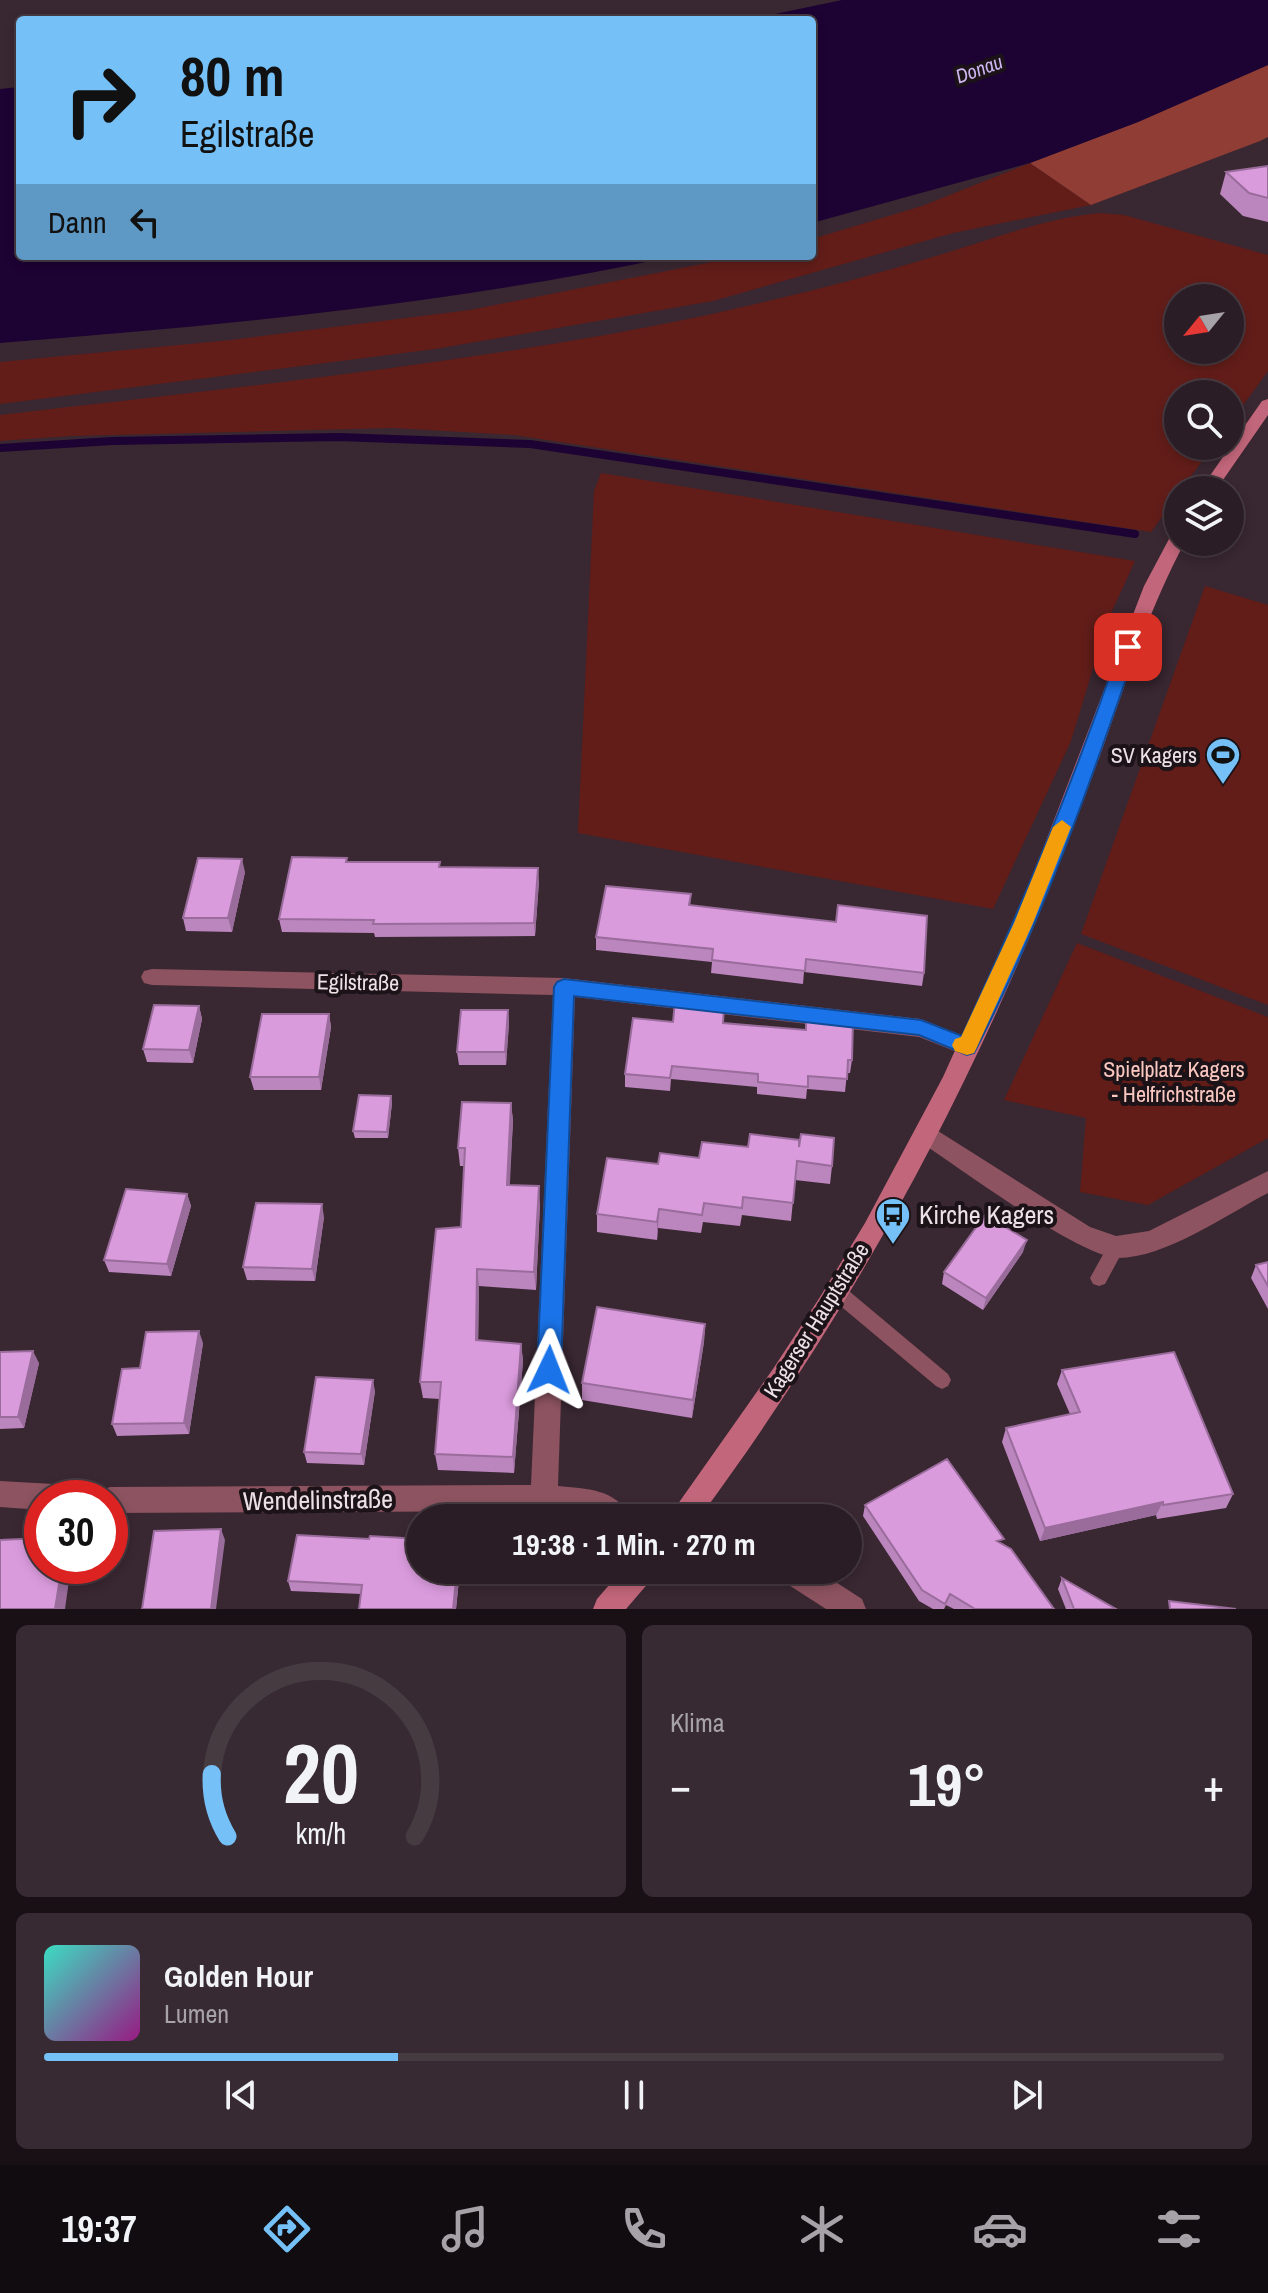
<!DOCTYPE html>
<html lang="de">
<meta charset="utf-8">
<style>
body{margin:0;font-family:"Archivo Narrow",sans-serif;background:#372a32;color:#f1f3f6;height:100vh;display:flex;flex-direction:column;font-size:30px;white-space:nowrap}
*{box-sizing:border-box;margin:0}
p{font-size:26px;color:#a6a2a7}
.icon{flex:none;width:44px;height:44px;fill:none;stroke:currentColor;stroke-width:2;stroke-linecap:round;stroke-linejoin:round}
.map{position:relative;height:1609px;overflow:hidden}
.side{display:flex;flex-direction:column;gap:16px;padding:16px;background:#181014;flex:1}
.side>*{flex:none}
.banner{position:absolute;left:16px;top:16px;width:800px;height:244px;border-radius:8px;box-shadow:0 4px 12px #0003,0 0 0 2px #473b42;background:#75c0f6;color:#111;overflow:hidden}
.needle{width:52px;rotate:240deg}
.fabs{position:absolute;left:1164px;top:284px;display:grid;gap:16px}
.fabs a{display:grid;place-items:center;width:80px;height:80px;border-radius:50%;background:#2b1d25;box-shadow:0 4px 12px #0003,0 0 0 2px #473b42;font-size:40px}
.speed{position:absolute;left:24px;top:1480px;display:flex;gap:16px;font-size:40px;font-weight:700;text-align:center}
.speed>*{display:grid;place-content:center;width:104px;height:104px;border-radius:50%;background:#2b1d25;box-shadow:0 4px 12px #0003,0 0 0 2px #473b42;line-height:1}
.speed .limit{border:12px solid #d22;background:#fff;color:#111}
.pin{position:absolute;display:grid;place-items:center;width:68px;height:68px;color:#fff;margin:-34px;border-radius:16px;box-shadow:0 4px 12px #0006}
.me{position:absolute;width:88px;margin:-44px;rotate:2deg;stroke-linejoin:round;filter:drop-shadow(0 0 6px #0008)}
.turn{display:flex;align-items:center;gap:28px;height:168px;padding:0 32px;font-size:36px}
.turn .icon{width:104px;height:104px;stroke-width:2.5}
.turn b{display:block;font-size:56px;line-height:68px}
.then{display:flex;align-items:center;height:76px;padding:0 32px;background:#0003;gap:16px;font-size:30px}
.big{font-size:60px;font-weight:700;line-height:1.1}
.side .tile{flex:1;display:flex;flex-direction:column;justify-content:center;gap:12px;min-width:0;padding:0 28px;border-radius:12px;background:#372a32}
.side .dial{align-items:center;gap:0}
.dial svg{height:208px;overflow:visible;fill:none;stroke:#473b42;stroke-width:7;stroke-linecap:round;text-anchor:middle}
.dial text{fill:#f1f3f6;stroke:none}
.song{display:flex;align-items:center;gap:24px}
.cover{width:96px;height:96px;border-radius:12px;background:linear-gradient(135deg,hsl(170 70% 55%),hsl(310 70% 35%))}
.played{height:8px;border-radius:4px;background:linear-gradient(90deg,#75c0f6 30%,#473b42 30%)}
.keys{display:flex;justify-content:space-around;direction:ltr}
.heat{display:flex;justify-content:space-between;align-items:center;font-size:44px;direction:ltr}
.side .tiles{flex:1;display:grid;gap:16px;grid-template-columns:1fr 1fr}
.tile:last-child{grid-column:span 2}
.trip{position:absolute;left:406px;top:1504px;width:456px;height:80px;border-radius:40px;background:#2b1d25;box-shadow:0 4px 12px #0003,0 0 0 2px #473b42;font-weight:700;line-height:80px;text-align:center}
.dock{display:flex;height:128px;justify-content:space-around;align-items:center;background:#110c0f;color:#a6a2a7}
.dock .icon{width:56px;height:56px}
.dock .active{color:#75c0f6}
.dock b{font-size:36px;color:#f1f3f6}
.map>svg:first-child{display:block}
.green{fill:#621d19;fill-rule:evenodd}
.forest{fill:#903d35}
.water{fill:#1d0234}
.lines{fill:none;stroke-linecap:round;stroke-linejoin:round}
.stream{stroke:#1d0234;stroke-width:8}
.lane{fill:#8d5360;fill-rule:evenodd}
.street{fill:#8d5360;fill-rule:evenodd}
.secondary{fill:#c2667b;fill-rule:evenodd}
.wall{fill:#bb85be}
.shaded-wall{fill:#996c9b}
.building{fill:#da9bdd;stroke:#996c9b;stroke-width:2}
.route{fill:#1a73e8;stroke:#114b97;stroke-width:2}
.slow{fill:#f59e0b}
.labels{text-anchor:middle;stroke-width:8;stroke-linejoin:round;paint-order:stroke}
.far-water-label{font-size:20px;font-style:italic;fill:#ceb5f1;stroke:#1b1317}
.poi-label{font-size:22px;fill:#ede1e7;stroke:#1b1317;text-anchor:end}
.street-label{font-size:22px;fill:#ede1e7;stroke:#1b1317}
.park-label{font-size:22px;fill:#fac8c1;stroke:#1b1317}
.near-poi-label{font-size:26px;fill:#ede1e7;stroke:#1b1317;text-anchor:start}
.near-street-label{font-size:26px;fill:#ede1e7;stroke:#1b1317}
</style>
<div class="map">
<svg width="1268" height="1609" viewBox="0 0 1268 1609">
<rect width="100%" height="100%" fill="#392731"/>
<path class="green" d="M 1030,163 L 1091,205 L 953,233 L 713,301 L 435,349 L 0,404 L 0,362 L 231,340 L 470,310 L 742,256 L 812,256 L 812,239 L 922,206 Z
M 1100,213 L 1124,215 L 1268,255 L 1268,371 L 1230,423 L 1230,394 L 1178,394 L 1178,446 L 1213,446 L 1181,490 L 1178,490 L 1178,495 L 1151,532 L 514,435 L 393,428 L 70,436 L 0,441 L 0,415 C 237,387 474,364 708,315 C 784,298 861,279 936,256 C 990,240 1044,218 1100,213 ZM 1230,298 L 1230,350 L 1178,350 L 1178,298 Z
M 601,473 L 1135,561 L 1107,622 L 1071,741 L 993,909 L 578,833 L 594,491 Z
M 1205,586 L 1268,605 L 1268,1005 L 1081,934 Z
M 1077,943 L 1268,1017 L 1268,1138 L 1148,1205 L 1080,1192 L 1086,1118 L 1004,1100 Z"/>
<path class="forest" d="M 1268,65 L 1268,137 L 1260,141 L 1091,205 L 1030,163 L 1138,122 Z"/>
<path class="water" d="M 842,0 L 1268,0 L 1268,65 L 1138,122 L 1030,163 L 812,223 L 812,20 L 747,20 Z
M 20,87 L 20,256 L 674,256 C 452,304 226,325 0,343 L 0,89 Z"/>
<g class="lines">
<path class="stream" d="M 0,448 L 112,441 L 339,437 L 530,444 L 1135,534"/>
<path class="lane" d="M 1116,1239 L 1122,1242 L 1125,1247 L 1105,1284 L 1099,1286 L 1093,1284 L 1090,1278 L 1110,1242 Z
M 837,1284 L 843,1286 L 948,1374 L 951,1380 L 948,1386 L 942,1389 L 936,1386 L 831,1298 L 828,1292 L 831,1286 Z"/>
<path class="street" d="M 152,969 L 564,978 L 921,1019 L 975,1041 L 978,1047 L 975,1053 L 967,1056 L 919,1037 L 575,997 L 558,1486 C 586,1489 617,1488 630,1518 L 595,1518 L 544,1511 L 110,1513 L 110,1498 L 97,1498 L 100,1491 L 110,1487 L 531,1485 L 553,995 L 152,985 L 144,983 L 141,977 L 144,971 Z
M 927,1124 L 1090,1227 L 1116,1236 L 1149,1231 L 1268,1171 L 1268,1193 C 1226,1215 1165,1258 1118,1258 C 1079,1257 957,1166 919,1141 L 915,1134 L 919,1127 Z
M 0,1481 L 71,1485 L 81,1489 L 85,1498 L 42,1498 L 42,1510 L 0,1507 Z
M 777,1570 L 817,1570 L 862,1599 L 866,1609 L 826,1609 L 781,1580 Z"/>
<path class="secondary" d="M 1268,399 L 1268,415 L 1216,490 L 1200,490 L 1262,401 Z
M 1178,534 L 1178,542 L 1185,542 C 1152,603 1131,668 1108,733 C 1086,795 1062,857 1037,919 C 949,1132 836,1333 699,1518 L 668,1518 L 773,1369 L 820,1297 L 865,1223 L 943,1077 L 1024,898 L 1144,586 L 1169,539 Z
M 622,1570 L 655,1570 L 651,1580 L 626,1609 L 593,1609 L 597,1599 Z"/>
</g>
<path class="wall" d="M 1268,166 L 1268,222 L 1243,216 L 1220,194 L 1226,172 Z
M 347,858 L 347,862 L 440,867 L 539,881 L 535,936 L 375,937 L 374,933 L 282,932 L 279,919 Z
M 245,872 L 232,932 L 186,931 L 183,918 Z
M 691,894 L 690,906 L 924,973 L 922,986 L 804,972 L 803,984 L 711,973 L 712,962 L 596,950 L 596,937 Z
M 199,1006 L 202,1019 L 193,1063 L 147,1062 L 143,1049 Z
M 508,1010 L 509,1023 L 506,1065 L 459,1065 L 457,1052 Z
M 329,1014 L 331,1027 L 321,1090 L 254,1090 L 250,1077 Z
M 806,1014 L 852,1060 L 850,1073 L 847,1073 L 845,1092 L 807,1089 L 806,1099 L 757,1094 L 757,1087 L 671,1079 L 670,1091 L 625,1087 L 625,1074 L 673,1022 L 723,1023 L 805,1030 Z
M 391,1096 L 392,1103 L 388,1138 L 355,1138 L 353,1131 Z
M 511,1103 L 513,1121 L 509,1185 L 540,1204 L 536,1290 L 479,1286 L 478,1340 L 521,1344 L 523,1361 L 514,1473 L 438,1470 L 435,1454 L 440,1399 L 423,1398 L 420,1382 L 461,1227 L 464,1166 L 460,1166 L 458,1148 Z
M 748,1147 L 832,1166 L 830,1184 L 795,1180 L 791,1221 L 742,1215 L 740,1226 L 703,1222 L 701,1233 L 658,1228 L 657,1240 L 597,1232 L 597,1214 L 658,1164 L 699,1158 Z
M 187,1194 L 191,1206 L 171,1276 L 109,1272 L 104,1260 Z
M 324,1217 L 315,1281 L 247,1280 L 243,1267 Z
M 1023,1252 L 983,1310 L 942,1284 L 944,1272 Z
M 1268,1262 L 1268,1309 L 1251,1278 L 1256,1265 Z
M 705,1324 L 704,1342 L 692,1418 L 582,1400 L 582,1383 Z
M 203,1343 L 189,1434 L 117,1436 L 112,1424 L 140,1368 Z
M 0,1352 L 39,1363 L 24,1428 L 0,1429 Z
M 1062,1370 L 1233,1494 L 1226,1508 L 1157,1519 L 1156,1515 L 1040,1541 L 1002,1442 L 1006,1428 L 1070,1414 L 1057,1384 Z
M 375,1391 L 364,1465 L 307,1463 L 304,1452 Z
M 865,1505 L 1003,1544 L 1054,1609 L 954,1609 L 946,1605 L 944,1609 L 933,1609 L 919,1601 L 863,1516 Z
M 420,1570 L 460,1570 L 456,1609 L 359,1609 L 361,1594 L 291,1591 L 288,1581 Z
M 1062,1578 L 1116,1609 L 1066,1609 L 1058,1589 Z"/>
<path class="shaded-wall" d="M 242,859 L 245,872 L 232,932 L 228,918 Z
M 538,868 L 539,881 L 535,936 L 534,923 Z
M 199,1006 L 202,1019 L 193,1063 L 189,1050 Z
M 508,1010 L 509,1023 L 506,1065 L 505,1052 Z
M 329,1014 L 331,1027 L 321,1090 L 319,1077 Z
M 391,1096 L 392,1103 L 388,1138 L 387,1132 Z
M 511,1103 L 513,1121 L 509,1203 L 507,1185 Z
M 539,1186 L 540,1204 L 536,1290 L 534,1272 Z
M 187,1194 L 191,1206 L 171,1276 L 167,1264 Z
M 322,1204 L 324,1217 L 315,1281 L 312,1269 Z
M 659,1209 L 658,1228 L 657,1240 L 657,1222 Z
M 1027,1240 L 1023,1252 L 983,1310 L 986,1298 Z
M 477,1269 L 479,1286 L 478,1357 L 476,1340 Z
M 705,1324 L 704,1342 L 692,1418 L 693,1400 Z
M 199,1331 L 203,1343 L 189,1434 L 184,1423 Z
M 521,1344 L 523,1361 L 514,1473 L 513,1457 Z
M 33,1351 L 39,1363 L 24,1428 L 18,1417 Z
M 373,1380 L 375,1391 L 364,1465 L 361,1454 Z
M 1163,1502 L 1156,1515 L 1040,1541 L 1045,1528 Z
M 221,1529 L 225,1540 L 216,1609 L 211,1609 Z
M 62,1566 L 71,1566 L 65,1609 L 55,1609 Z
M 457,1570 L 460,1570 L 456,1609 L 453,1609 Z"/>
<path class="building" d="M 1268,166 L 1268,198 L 1249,193 L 1226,172 Z
M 292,857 L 347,858 L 346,862 L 440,862 L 439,867 L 538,868 L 534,923 L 373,924 L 374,920 L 279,919 Z
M 198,858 L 242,859 L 228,918 L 183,918 Z
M 606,886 L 691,894 L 689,905 L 836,922 L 838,905 L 927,916 L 924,973 L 806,959 L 805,971 L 712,960 L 713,949 L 596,937 Z
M 675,1002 L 724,1006 L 723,1023 L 806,1030 L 806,1014 L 853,1019 L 852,1060 L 848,1060 L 847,1079 L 808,1076 L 808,1087 L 758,1082 L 758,1074 L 672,1066 L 670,1078 L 625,1074 L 633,1018 L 673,1022 Z
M 154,1005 L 199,1006 L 189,1050 L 143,1049 Z
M 461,1010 L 508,1010 L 505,1052 L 457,1052 Z
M 262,1014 L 329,1014 L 319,1077 L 250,1077 Z
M 359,1095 L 391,1096 L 387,1132 L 353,1131 Z
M 462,1102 L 511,1103 L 507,1185 L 539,1186 L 534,1272 L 477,1269 L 476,1340 L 521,1344 L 513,1457 L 435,1454 L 441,1382 L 420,1382 L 436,1229 L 461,1227 L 465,1148 L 458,1148 Z
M 750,1134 L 799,1140 L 799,1147 L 801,1134 L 834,1138 L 832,1166 L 797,1161 L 793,1203 L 743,1197 L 742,1208 L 704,1203 L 702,1215 L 659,1209 L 657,1222 L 597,1214 L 607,1158 L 658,1164 L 660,1153 L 699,1158 L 702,1142 L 748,1147 Z
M 126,1189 L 187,1194 L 167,1264 L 104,1260 Z
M 256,1203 L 322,1204 L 312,1269 L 243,1267 Z
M 985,1215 L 1027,1240 L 986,1298 L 944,1272 Z
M 1268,1262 L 1268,1286 L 1256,1265 Z
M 597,1307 L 705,1324 L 693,1400 L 582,1383 Z
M 199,1331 L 184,1423 L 112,1424 L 122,1369 L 140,1368 L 146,1332 Z
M 33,1351 L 18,1417 L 0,1417 L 0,1352 Z
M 1174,1352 L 1233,1494 L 1163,1505 L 1163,1502 L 1045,1528 L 1006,1428 L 1080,1412 L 1062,1370 Z
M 316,1377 L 373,1380 L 361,1454 L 304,1452 Z
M 947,1459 L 1004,1539 L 997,1541 L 1011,1549 L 1054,1609 L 975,1609 L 950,1594 L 945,1604 L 922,1590 L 865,1505 Z
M 221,1529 L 211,1609 L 142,1609 L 154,1531 Z
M 297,1535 L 369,1539 L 370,1536 L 420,1539 L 420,1570 L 457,1570 L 453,1609 L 359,1609 L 362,1585 L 288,1581 Z
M 42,1538 L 42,1566 L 62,1566 L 55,1609 L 0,1609 L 0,1540 Z
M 1062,1578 L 1116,1609 L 1074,1609 Z
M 1169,1601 L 1236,1609 L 1170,1609 Z"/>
<path class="route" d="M 1128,642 L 1137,647 C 1090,784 1041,924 974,1053 L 967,1055 L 919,1035 L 574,996 L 561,1370 L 557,1378 L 549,1381 L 541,1378 L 537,1370 L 554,987 L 557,982 L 564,979 L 921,1020 L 962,1036 C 1021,909 1074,780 1120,647 Z"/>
<path class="slow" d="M 1062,820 L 1071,827 L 1033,923 L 977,1047 L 974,1053 L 967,1055 L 955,1051 L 952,1045 L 955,1039 L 961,1037 L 1014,923 L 1053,827 Z"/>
<defs>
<symbol id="stadium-pin" viewBox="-11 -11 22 30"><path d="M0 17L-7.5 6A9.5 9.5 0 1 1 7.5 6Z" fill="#75c0f6" stroke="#1b1317"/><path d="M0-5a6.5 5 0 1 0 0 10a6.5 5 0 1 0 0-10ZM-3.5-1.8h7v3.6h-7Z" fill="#111"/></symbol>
<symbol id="bus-pin" viewBox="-11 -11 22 30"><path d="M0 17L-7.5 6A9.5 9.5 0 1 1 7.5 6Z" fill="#75c0f6" stroke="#1b1317"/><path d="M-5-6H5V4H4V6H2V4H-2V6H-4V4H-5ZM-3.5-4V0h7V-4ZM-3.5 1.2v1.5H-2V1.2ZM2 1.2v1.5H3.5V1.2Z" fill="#111"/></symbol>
</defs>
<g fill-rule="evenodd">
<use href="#stadium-pin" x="1203" y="735" width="40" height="54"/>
<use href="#bus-pin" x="873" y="1195" width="40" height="54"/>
</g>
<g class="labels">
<g class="far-water-label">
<text transform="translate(979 69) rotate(-20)" y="7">Donau</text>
</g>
<g class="poi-label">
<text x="1197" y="763">SV Kagers</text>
</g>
<g class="street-label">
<text transform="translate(358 982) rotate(1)" y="8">Egilstraße</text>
<text transform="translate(816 1320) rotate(-58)" y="8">Kagerser Hauptstraße</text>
</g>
<g class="park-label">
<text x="1174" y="1077">Spielplatz Kagers<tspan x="1174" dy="25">- Helfrichstraße</tspan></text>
</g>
<g class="near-poi-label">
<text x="919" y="1224">Kirche Kagers</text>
</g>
<g class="near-street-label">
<text transform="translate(318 1500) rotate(-1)" y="9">Wendelinstraße</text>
</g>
</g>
</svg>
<div class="fabs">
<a><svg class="needle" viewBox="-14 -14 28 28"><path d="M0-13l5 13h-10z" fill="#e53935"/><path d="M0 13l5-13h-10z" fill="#a6a2a7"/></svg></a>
<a><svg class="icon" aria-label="search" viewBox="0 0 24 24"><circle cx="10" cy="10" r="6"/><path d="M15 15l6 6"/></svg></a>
<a><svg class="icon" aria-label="layers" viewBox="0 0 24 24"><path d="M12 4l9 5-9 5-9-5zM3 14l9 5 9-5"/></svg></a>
</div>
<div class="speed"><div class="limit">30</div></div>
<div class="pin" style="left:1128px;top:647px;background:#d93025"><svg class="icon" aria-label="arrive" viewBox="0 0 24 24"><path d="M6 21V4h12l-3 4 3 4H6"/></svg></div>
<svg class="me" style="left:549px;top:1370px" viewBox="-20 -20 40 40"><path d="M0-17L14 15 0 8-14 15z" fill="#1a73e8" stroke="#fff" stroke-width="4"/></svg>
<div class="trip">19:38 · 1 Min. · 270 m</div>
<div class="banner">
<div class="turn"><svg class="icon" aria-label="right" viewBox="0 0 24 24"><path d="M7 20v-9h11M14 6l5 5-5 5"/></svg><div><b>80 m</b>Egilstraße</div></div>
<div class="then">Dann<svg class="icon" aria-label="left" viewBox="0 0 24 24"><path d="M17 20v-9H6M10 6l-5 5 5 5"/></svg></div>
</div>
</div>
<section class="side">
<div class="tiles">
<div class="tile dial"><svg viewBox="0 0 100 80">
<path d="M14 69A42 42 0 1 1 86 69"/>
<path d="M14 69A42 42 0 0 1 8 45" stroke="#75c0f6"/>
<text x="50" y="56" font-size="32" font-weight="700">20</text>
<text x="50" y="72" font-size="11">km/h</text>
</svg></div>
<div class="tile"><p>Klima</p>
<div class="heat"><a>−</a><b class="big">19°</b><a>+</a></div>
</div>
<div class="tile">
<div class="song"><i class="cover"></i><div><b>Golden Hour</b><p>Lumen</p></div></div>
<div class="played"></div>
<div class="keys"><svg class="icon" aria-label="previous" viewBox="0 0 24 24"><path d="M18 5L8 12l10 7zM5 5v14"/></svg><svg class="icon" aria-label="pause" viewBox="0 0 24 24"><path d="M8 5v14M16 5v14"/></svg><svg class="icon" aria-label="next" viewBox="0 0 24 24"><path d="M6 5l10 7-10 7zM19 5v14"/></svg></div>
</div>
</div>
</section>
<nav class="dock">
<b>19:37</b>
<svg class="icon active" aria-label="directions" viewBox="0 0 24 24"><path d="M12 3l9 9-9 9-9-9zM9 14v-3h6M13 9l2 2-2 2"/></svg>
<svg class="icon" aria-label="music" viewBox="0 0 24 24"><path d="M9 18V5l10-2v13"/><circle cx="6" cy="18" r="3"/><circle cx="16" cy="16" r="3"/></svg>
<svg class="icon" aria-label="phone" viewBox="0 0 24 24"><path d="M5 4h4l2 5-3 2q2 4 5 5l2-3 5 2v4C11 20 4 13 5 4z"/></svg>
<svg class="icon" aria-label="climate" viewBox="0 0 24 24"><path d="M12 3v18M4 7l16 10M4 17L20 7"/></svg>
<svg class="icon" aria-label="car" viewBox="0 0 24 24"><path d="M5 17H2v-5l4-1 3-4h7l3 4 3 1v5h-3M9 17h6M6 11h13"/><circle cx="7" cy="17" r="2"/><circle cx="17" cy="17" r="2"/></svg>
<svg class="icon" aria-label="filters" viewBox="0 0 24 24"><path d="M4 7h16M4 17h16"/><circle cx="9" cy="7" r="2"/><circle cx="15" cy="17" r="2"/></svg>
</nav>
